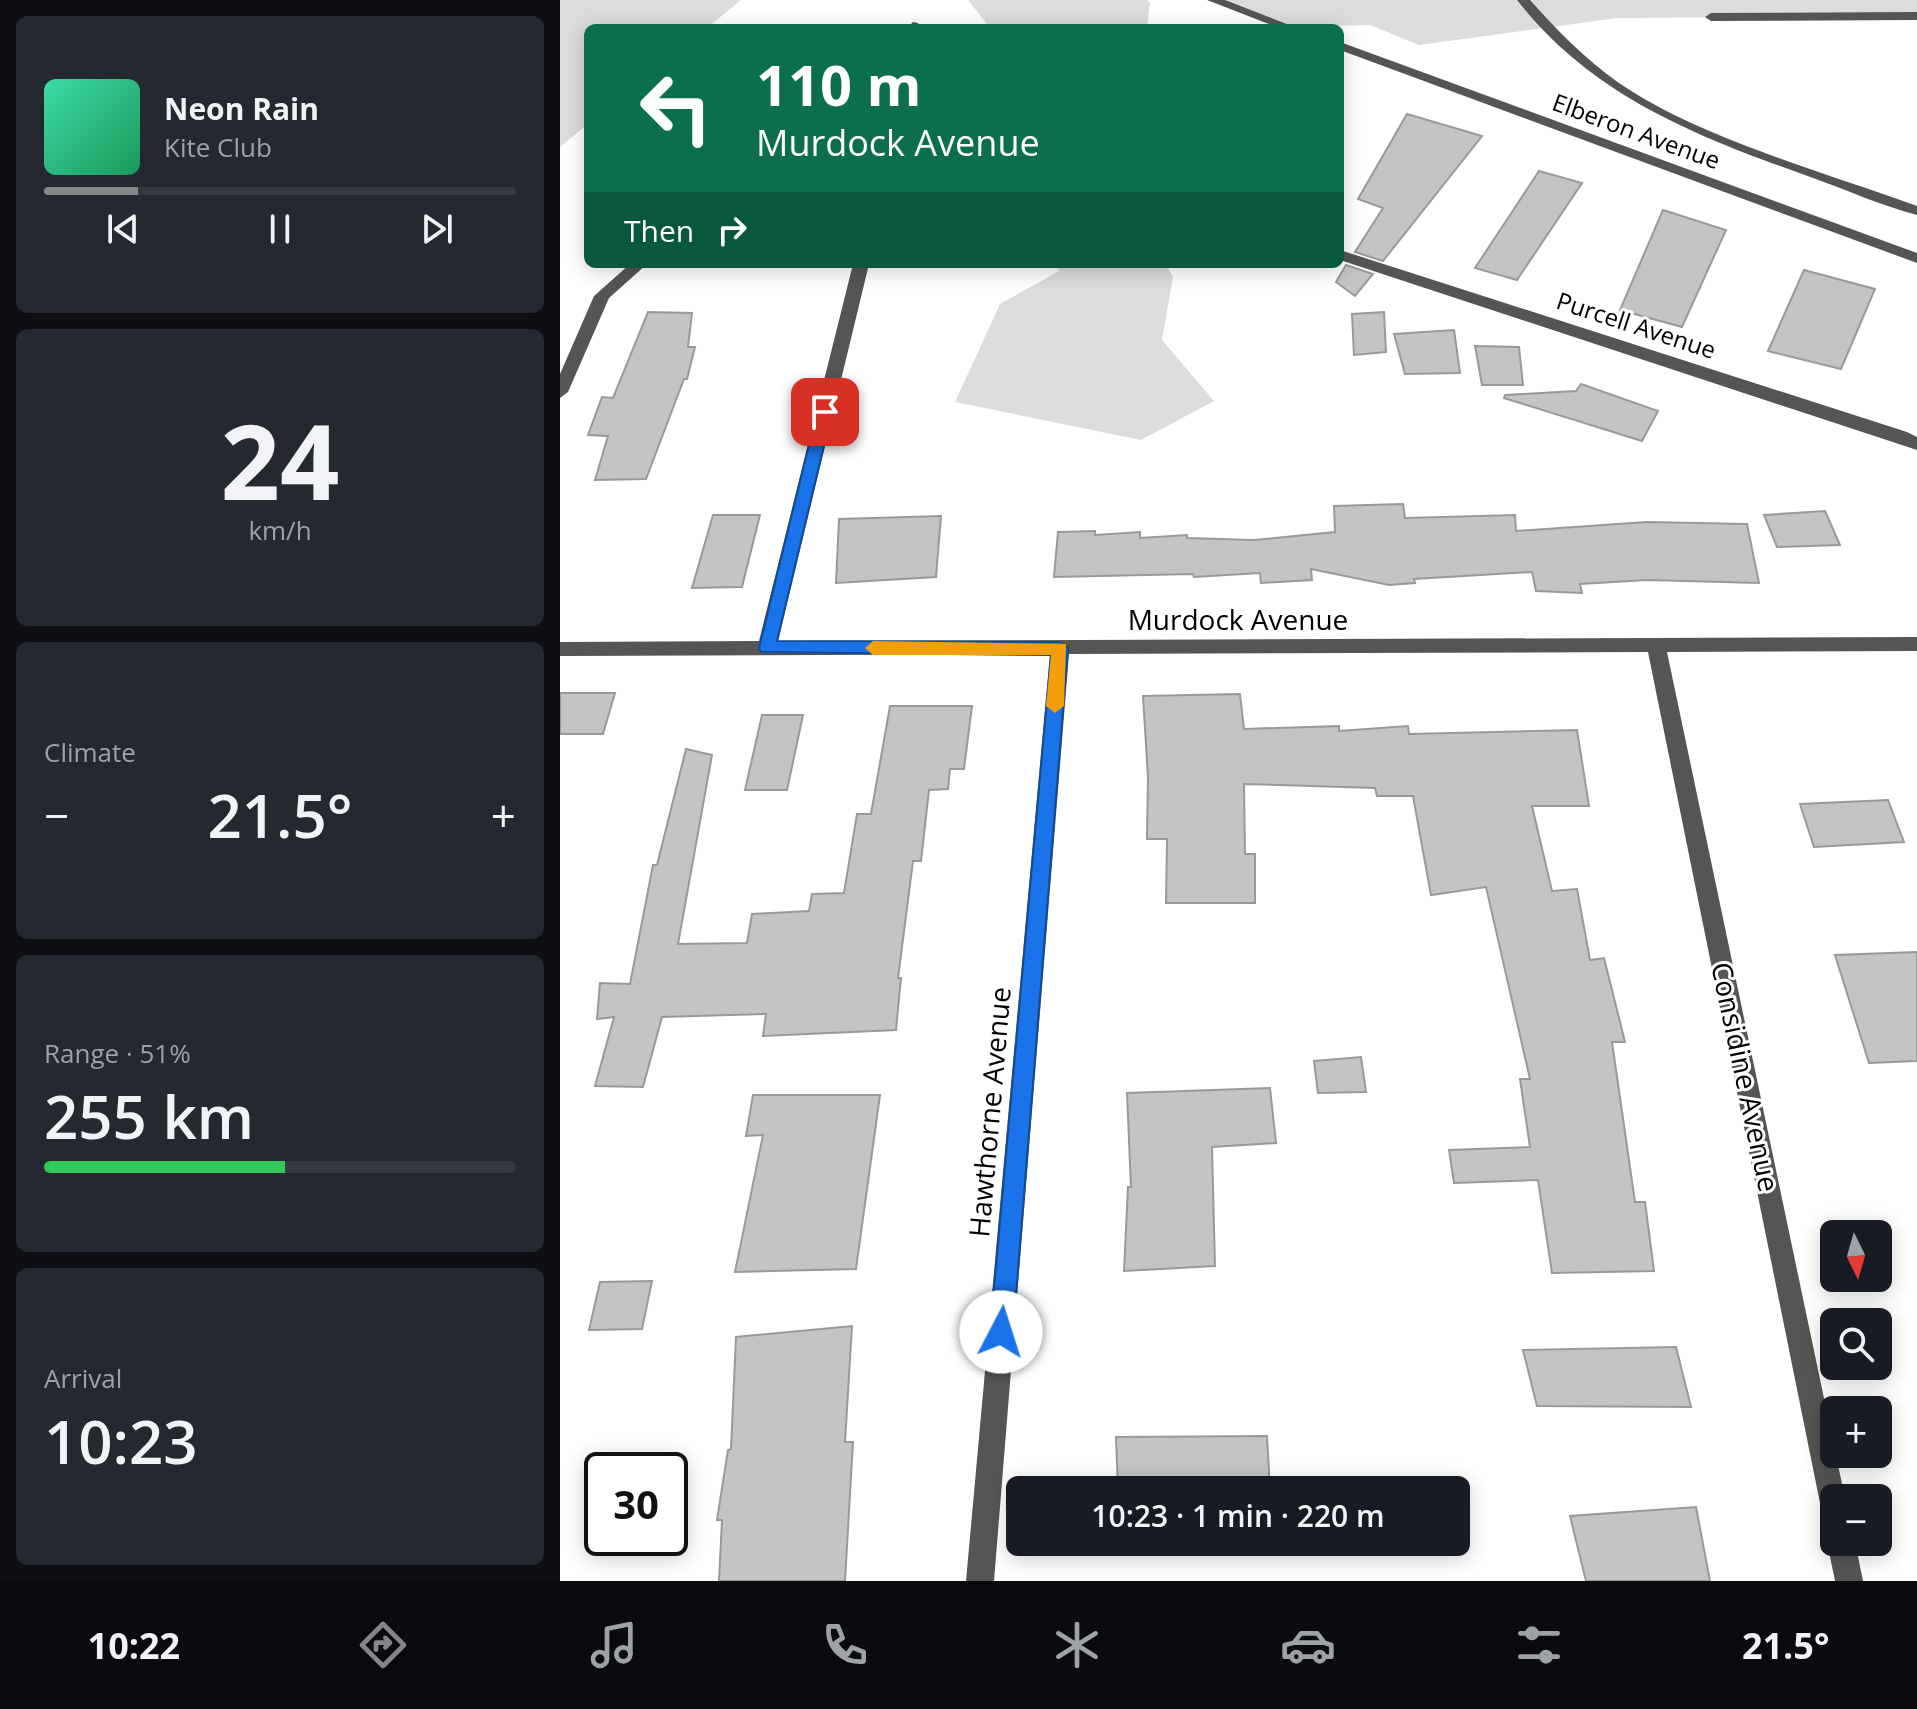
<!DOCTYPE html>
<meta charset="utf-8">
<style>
body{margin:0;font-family:"Open Sans",sans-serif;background:#242831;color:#f1f3f6;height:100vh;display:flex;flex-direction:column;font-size:30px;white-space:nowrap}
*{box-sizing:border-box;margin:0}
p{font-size:26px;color:#9ea1a6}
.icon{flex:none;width:44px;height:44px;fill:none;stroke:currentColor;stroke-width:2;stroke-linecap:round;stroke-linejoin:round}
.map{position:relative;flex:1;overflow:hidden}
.sheet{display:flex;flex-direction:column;gap:16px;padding:16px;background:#0d0f14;width:560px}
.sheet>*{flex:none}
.guide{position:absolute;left:24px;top:24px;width:760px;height:244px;border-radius:12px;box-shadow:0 4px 20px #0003;background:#0b6e4f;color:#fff;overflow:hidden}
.needle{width:52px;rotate:175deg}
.fabs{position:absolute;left:1260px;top:1220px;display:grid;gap:16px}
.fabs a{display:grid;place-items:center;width:72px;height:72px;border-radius:12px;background:#171b24;box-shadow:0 4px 20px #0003;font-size:40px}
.speed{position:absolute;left:24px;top:1452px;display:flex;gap:16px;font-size:40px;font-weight:700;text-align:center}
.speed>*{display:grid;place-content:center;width:104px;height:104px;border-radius:50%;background:#171b24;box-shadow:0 4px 20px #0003;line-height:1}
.speed .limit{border:4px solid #111;border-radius:12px;background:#fff;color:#111}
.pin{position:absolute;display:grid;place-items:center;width:68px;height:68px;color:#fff;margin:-34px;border-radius:16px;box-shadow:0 4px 12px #0006}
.me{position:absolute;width:88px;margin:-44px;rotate:5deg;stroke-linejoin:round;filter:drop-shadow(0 0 6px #0008)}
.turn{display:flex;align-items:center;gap:28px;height:168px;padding:0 40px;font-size:36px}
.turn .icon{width:104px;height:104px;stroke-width:2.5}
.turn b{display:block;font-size:56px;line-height:68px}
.then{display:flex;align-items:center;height:76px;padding:0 40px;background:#0003;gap:16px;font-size:30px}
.big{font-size:60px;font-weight:600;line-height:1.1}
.sheet .widget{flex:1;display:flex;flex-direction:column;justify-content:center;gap:12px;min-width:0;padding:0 28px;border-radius:12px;background:#242831}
.sheet .dial{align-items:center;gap:0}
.dial b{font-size:104px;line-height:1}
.song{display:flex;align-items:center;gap:24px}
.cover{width:96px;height:96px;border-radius:12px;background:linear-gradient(135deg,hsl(160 70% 55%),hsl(150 70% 35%))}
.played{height:8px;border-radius:4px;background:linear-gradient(90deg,#858687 20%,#363941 20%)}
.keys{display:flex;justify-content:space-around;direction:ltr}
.heat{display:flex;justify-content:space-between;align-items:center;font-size:44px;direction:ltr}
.charge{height:12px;border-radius:6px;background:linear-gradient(90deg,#34c759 51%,#363941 0)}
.trip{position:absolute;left:446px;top:1476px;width:464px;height:80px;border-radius:12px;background:#171b24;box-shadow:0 4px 20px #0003;font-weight:600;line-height:80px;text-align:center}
.tabs{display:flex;height:128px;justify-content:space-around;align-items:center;background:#090b0e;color:#9ea1a6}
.tabs .icon{width:56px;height:56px}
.tabs .on{color:#858687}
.tabs b{font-size:36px;color:#f1f3f6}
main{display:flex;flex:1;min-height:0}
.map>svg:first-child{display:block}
.green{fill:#dcdcdc}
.building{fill:#c4c4c4;stroke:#999;stroke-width:2}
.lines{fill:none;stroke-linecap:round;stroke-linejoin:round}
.minor{fill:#555;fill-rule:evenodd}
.route{fill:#1a73e8;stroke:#114b97;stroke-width:2}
.slow{fill:#f59e0b}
.labels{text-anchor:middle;stroke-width:6;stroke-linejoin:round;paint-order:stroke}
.far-street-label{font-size:24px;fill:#000;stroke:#fff}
.street-label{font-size:28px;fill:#000;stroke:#fff}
</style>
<main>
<section class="sheet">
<div class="widget">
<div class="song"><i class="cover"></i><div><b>Neon Rain</b><p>Kite Club</p></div></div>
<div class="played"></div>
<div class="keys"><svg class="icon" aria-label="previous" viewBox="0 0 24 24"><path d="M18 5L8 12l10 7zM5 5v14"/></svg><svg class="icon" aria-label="pause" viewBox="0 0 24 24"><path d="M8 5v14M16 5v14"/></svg><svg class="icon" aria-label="next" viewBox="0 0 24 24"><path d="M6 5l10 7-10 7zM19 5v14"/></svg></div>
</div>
<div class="widget dial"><b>24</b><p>km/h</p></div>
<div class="widget"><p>Climate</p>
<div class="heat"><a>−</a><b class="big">21.5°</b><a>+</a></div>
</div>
<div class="widget"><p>Range · 51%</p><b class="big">255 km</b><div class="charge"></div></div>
<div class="widget"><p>Arrival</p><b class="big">10:23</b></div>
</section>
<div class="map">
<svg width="1357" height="1581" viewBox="0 0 1357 1581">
<rect width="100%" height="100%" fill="#fff"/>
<path class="green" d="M 0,0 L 181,0 L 147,28 L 28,28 L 28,124 L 0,147 Z
M 408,0 L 588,0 L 590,3 L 587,28 L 430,28 Z
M 653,0 L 1357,0 L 1357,16 L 1057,18 L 859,45 L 810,25 L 729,27 Z
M 496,264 L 606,264 L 613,277 L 602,340 L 654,401 L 581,440 L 395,402 L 440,304 L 499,271 Z"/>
<path class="building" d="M 847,114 L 922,136 L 823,261 L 795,252 L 823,208 L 798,199 Z
M 979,171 L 1022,183 L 957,280 L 915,268 Z
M 1103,210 L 1166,230 L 1122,327 L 1060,310 Z
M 786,265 L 813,274 L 795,296 L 776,282 Z
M 1244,270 L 1315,289 L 1281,369 L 1208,351 Z
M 88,312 L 132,313 L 128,347 L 135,347 L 127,379 L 124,379 L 86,479 L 35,480 L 48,436 L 28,435 L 42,397 L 53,398 Z
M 824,312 L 826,352 L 794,355 L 792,314 Z
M 894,330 L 900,373 L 845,374 L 834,334 Z
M 915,346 L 959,347 L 963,385 L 922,385 Z
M 1021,384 L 1098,411 L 1082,441 L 944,398 L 945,395 L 1016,391 Z
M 843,504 L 845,518 L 955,515 L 956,531 L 1087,522 L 1187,524 L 1199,583 L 1087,580 L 1020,584 L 1022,593 L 976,591 L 972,572 L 854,579 L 855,583 L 829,585 L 751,569 L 752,580 L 701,583 L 700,573 L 634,577 L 633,574 L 494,577 L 498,532 L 535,531 L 535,535 L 580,532 L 580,538 L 627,535 L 627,538 L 694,540 L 775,532 L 774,506 Z
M 1265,511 L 1280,545 L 1217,547 L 1204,515 Z
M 153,515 L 200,515 L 182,587 L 132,588 Z
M 381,516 L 376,577 L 276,583 L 279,519 Z
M 0,693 L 55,693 L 43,734 L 0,734 Z
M 680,694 L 684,729 L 779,726 L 779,731 L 848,726 L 849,734 L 1017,730 L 1029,806 L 972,806 L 992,891 L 1017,889 L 1030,960 L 1044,958 L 1065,1042 L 1052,1042 L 1075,1202 L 1085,1202 L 1094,1271 L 992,1273 L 978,1180 L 894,1183 L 889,1150 L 970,1147 L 960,1079 L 970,1079 L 926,887 L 871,895 L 853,796 L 817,796 L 815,788 L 684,784 L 685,854 L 695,854 L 695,903 L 606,903 L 607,839 L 587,839 L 588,777 L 583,696 Z
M 330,706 L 412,706 L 404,769 L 390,769 L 388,789 L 369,790 L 361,861 L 353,861 L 338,978 L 341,978 L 336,1030 L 203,1036 L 206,1014 L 102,1017 L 83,1087 L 35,1086 L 54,1017 L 37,1019 L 40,983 L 70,984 L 93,865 L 97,865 L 126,749 L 152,755 L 118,944 L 187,943 L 192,914 L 249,911 L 252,894 L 284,893 L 297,814 L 311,814 Z
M 202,715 L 243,715 L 227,790 L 185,790 Z
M 1328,800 L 1344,842 L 1254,847 L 1240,804 Z
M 1357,952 L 1357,1061 L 1309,1063 L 1275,955 Z
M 801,1057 L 806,1092 L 758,1093 L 754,1061 Z
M 710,1088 L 716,1143 L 652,1147 L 655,1266 L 564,1271 L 568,1187 L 571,1187 L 567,1093 Z
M 193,1095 L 320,1095 L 296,1269 L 175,1272 L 203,1135 L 186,1136 Z
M 92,1281 L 82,1329 L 29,1330 L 40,1282 Z
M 292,1326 L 285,1442 L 293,1442 L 285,1581 L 159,1581 L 162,1520 L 157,1520 L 168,1450 L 171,1449 L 176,1337 Z
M 1116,1347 L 1131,1407 L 977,1406 L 963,1350 Z
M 707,1436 L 710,1490 L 558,1490 L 556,1437 Z
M 1136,1507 L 1150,1581 L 1026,1581 L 1010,1516 Z"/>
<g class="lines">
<path class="minor" d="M 647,0 L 665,0 L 737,28 L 719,28 Z
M 957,0 L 970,0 C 997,30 1026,60 1059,83 C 1139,138 1265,172 1357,206 L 1357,215 C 1322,206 1287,190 1253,178 C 1139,137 1034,98 957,0 Z
M 1357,12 L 1357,20 L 1151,21 L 1145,17 L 1151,13 Z
M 353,22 L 358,23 L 359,28 L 347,28 Z
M 780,42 L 1357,253 L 1357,263 L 780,50 Z
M 780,250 L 1347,432 L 1357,437 L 1357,450 L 780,260 Z
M 70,264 L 87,264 L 49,298 L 8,392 L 0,398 L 0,374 L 34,296 Z
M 293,264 L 309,264 L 218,641 L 1357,637 L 1357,651 L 1107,652 L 1285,1498 L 1274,1498 L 1274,1521 L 1265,1517 L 1261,1508 L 1088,652 L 509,654 L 434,1581 L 406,1581 L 490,654 L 0,656 L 0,642 L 199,641 Z
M 1274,1531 L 1274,1542 L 1295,1542 L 1303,1581 L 1275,1581 L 1267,1542 Z"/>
</g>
<path class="route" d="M 265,406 L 272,412 L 217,641 L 500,642 L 508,648 L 453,1332 L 449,1340 L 441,1344 L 433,1340 L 430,1332 L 491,655 L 201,652 L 199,648 L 257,412 Z"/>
<path class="slow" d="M 313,641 L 506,644 L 504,706 L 495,713 L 486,706 L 491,655 L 313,655 L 305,648 Z"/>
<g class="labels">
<g class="far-street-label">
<text transform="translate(1076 132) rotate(20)" y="8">Elberon Avenue</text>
<text transform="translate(1076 326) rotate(18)" y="8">Purcell Avenue</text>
</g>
<g class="street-label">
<text x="678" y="630">Murdock Avenue</text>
<text transform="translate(1185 1077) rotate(78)" y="10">Considine Avenue</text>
<text transform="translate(430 1112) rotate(-85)" y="10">Hawthorne Avenue</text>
</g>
</g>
</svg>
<div class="fabs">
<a><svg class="needle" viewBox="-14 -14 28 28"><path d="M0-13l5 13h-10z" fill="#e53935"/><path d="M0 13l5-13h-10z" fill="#9ea1a6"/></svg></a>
<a><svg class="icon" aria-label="search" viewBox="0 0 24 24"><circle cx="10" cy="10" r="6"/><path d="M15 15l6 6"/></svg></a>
<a>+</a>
<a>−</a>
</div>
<div class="speed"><div class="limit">30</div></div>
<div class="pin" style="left:265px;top:412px;background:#d93025"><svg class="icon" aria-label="arrive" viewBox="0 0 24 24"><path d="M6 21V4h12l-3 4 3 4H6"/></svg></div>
<svg class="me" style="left:441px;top:1332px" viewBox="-20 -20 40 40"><circle r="19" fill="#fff"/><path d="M0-13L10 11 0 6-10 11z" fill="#1a73e8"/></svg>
<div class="trip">10:23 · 1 min · 220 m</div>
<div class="guide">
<div class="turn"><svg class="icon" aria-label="left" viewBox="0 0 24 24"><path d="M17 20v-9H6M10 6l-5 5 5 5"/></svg><div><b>110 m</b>Murdock Avenue</div></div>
<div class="then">Then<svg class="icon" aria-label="right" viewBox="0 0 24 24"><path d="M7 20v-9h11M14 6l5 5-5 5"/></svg></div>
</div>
</div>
</main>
<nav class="tabs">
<b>10:22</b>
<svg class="icon on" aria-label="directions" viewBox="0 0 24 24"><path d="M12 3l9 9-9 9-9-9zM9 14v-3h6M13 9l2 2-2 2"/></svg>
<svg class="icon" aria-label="music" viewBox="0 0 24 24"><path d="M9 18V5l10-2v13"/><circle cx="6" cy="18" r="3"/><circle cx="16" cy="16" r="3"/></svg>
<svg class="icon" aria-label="phone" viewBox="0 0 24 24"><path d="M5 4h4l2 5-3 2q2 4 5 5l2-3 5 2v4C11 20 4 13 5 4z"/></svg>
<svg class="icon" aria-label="climate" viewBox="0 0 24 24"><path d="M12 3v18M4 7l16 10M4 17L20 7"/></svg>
<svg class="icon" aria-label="car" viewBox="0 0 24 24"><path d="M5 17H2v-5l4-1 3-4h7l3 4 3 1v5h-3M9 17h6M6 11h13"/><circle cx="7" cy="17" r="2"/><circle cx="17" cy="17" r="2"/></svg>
<svg class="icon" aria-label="filters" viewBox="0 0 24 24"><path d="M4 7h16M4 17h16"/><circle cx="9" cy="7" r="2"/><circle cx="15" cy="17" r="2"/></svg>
<b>21.5°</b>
</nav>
